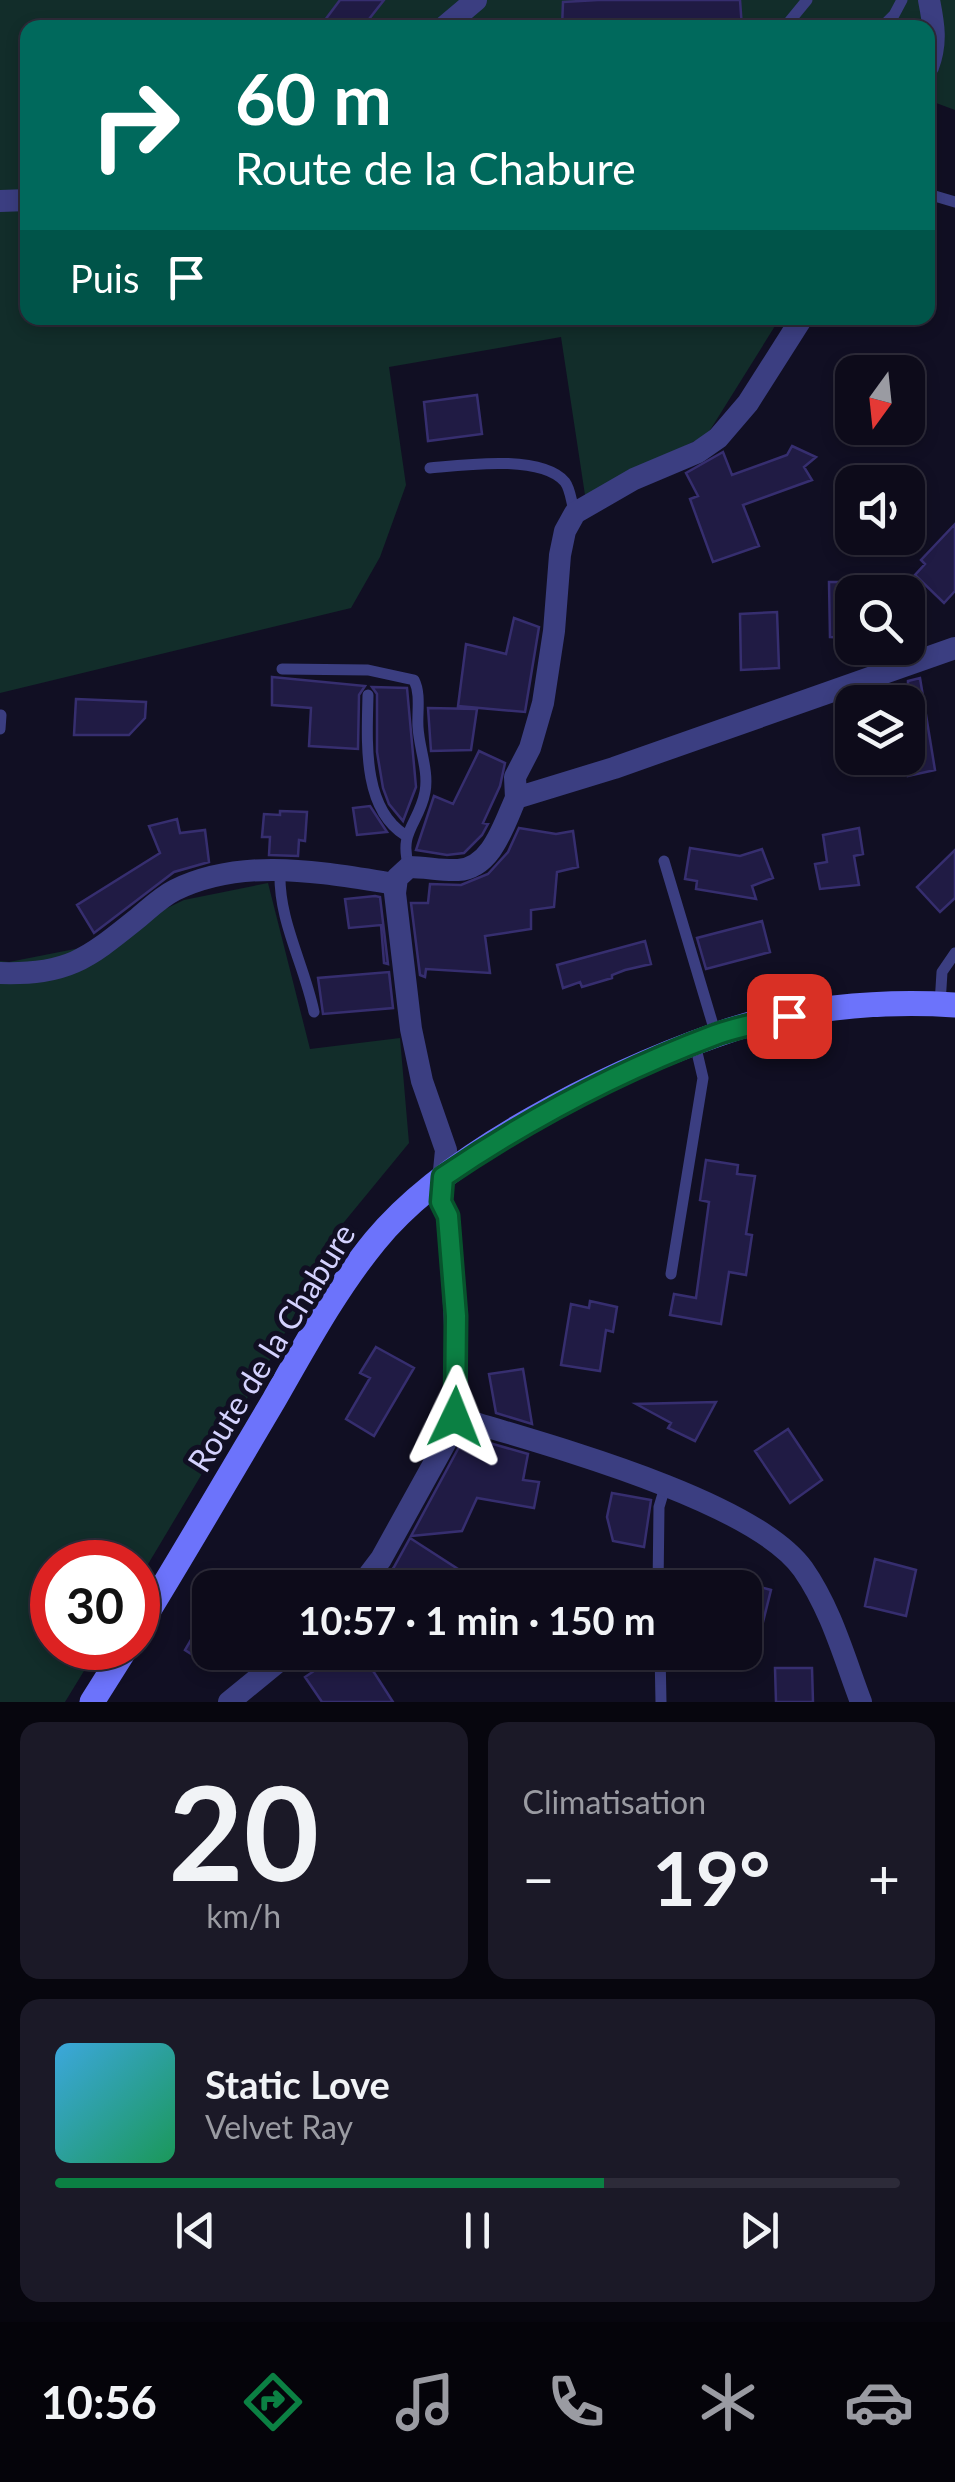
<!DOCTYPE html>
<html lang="fr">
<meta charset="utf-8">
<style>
body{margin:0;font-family:Lato,sans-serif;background:#1b1927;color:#f1f3f6;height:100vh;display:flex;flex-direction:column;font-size:38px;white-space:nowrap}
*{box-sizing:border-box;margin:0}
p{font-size:32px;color:#9a9ba2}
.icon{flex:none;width:55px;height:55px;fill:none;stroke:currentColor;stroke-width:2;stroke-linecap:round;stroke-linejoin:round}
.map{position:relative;height:1702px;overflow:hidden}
.details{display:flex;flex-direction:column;gap:20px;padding:20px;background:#07060e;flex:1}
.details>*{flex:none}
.banner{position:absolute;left:20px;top:20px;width:915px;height:305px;border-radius:20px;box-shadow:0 5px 15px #0003,0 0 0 2px #2d2b39;background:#00695c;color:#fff;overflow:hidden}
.needle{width:65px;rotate:195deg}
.tools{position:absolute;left:835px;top:355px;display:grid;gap:20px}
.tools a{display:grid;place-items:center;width:90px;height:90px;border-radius:20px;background:#0d0b1a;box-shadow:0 5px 15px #0003,0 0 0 2px #2d2b39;font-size:50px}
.speed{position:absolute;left:30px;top:1540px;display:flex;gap:20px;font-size:50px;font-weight:700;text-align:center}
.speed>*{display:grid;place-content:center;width:130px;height:130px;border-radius:50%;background:#0d0b1a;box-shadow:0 5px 15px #0003,0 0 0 2px #2d2b39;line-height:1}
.speed .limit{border:15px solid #d22;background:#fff;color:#111}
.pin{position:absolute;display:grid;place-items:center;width:85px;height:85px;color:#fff;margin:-42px;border-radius:20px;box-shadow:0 5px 15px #0006}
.me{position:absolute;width:110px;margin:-55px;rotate:2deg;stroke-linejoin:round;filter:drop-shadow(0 0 8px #0008)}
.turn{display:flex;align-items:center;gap:35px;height:210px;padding:0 50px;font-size:45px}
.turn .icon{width:130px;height:130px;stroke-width:2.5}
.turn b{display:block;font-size:70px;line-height:85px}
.then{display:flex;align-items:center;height:95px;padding:0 50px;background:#0003;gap:20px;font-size:38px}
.big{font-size:75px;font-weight:700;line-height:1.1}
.details .widget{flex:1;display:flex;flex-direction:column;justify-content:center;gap:15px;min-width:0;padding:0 35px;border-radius:20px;background:#1b1927}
.details .dial{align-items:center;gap:0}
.dial b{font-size:130px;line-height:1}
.song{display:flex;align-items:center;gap:30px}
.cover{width:120px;height:120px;border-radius:15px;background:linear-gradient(135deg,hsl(200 70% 55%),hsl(150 70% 35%))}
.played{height:10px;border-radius:5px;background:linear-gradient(90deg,#0b8043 65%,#2d2b39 65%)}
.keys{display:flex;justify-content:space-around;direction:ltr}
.heat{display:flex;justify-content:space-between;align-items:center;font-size:55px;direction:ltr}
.details .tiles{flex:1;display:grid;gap:20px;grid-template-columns:1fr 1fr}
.widget:last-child{grid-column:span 2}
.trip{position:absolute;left:192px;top:1570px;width:570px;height:100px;border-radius:20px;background:#0d0b1a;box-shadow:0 5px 15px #0003,0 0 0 2px #2d2b39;font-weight:700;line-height:100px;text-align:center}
.tabs{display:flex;height:160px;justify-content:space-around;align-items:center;background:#05040a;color:#9a9ba2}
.tabs .icon{width:70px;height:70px}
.tabs .active{color:#0b8043}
.tabs b{font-size:45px;color:#f1f3f6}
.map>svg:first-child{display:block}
.green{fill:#122d2a}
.building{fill:#201b44;stroke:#362e6f;stroke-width:2.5}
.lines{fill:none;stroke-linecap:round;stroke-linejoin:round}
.service{stroke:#3b3e81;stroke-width:11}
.minor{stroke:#3b3e81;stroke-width:22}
.secondary{stroke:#6c73fb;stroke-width:25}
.route-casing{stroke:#07532c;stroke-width:25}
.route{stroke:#0b8043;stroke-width:18}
.labels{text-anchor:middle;stroke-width:10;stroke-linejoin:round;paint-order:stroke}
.street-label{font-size:32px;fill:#d4d2fe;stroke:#110f23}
</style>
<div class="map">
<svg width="955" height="1702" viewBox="0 0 955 1702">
<rect width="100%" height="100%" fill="#110f23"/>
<path class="green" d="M 0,0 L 955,0 L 955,110 L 928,100 L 928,28 L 28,28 L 28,318 L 780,318 L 707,435 L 585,495 L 561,337 L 389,367 L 406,485 L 380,557 L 351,608 L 0,693 Z
M 268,883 L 310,1049 L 400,1038 L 409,1143 L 340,1227 L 277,1348 L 138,1581 L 138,1562 L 52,1562 L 52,1648 L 98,1648 L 65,1702 L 0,1702 L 0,961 L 9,962 L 85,947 L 184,900 Z"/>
<path class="building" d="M 340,0 L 384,0 L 362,28 L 319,28 Z
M 598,0 L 740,0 L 742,28 L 562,28 L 563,2 Z
M 477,395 L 482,434 L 428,441 L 424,402 Z
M 792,446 L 816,457 L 804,467 L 812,480 L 743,505 L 759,546 L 713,562 L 690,499 L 698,496 L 686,473 L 723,452 L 732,475 L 787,455 Z
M 955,524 L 955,591 L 944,603 L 915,575 L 925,564 L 921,560 Z
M 829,582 L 852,582 L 852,638 L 830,637 Z
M 777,612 L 779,668 L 741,670 L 740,614 Z
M 514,618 L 539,627 L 525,712 L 458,706 L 466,644 L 506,654 Z
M 272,677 L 365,686 L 359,695 L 358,749 L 309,746 L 311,708 L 272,705 Z
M 920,678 L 935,770 L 908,776 L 908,681 Z
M 372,687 L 407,688 L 416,787 L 403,821 L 389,804 L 383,788 L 377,752 L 377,694 Z
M 76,699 L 146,702 L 145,718 L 129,735 L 74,735 Z
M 428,708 L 477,709 L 471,750 L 431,751 Z
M 479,751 L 505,763 L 500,786 L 483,823 L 488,824 L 482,835 L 464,853 L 447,855 L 416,850 L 434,796 L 453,804 Z
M 370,806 L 387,832 L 357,835 L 353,808 Z
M 280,811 L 307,812 L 305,841 L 299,840 L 298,856 L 269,855 L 270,837 L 262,837 L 264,814 L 280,815 Z
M 177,819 L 180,833 L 205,830 L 209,862 L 174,872 L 94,933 L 77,905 L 160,853 L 149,826 Z
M 519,828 L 556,834 L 573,831 L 578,867 L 557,872 L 554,907 L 531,910 L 531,929 L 485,936 L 490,973 L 426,969 L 425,977 L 420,975 L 411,903 L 428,903 L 430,884 L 461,885 L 488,874 L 508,852 Z
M 859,828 L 863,854 L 854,856 L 859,885 L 820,889 L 815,864 L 827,862 L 823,835 Z
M 690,848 L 740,856 L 762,849 L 773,878 L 752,886 L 756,899 L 696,889 L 697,881 L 685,879 Z
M 955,850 L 955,898 L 940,912 L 917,887 Z
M 375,896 L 380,897 L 388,964 L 384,963 L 381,925 L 349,928 L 345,899 Z
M 762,921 L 770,952 L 706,969 L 697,938 Z
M 645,941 L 651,964 L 625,970 L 612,975 L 612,978 L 582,987 L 580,982 L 563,988 L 557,965 Z
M 389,972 L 393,1008 L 323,1014 L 318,978 Z
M 706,1160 L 738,1165 L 737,1174 L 755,1176 L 746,1234 L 752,1235 L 746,1275 L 729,1272 L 721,1324 L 670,1315 L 674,1294 L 696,1298 L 709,1202 L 700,1200 Z
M 590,1301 L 617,1307 L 613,1332 L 606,1330 L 600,1371 L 561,1365 L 571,1304 L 589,1308 Z
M 376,1347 L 414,1368 L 374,1436 L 346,1419 L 370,1378 L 360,1373 Z
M 523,1369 L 532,1424 L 496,1413 L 489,1374 Z
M 716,1402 L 695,1441 L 668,1428 L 671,1423 L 636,1404 Z
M 788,1429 L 822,1480 L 790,1503 L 755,1451 Z
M 465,1436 L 528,1454 L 523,1480 L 539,1482 L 534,1508 L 477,1498 L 462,1531 L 411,1536 Z
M 612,1493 L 651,1500 L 644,1547 L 613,1541 L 607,1517 Z
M 410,1538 L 461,1571 L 451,1588 L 378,1588 L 394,1567 Z
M 875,1559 L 916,1570 L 906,1616 L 865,1606 Z
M 745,1583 L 771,1590 L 753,1662 L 745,1661 Z
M 210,1607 L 210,1666 L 185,1650 Z
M 342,1652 L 361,1652 L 393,1702 L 322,1702 L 305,1677 Z
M 775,1668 L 812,1668 L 813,1702 L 776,1702 Z"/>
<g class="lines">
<path class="service" d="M 784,28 L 807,0
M 881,28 L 894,15 L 902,0
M 928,194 L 955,202
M 430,468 C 463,465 541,454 565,482 C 571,490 571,503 575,513
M 282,669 L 368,670 L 414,680 C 421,694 417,712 418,727 C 419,748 429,771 425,792 C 419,824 398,831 409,867
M 368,695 C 367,741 362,808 405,835
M 0,729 L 1,715
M 664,861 L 716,1035
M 280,870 C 278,921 304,963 314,1012
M 940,1004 L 942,972 L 955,953
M 671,1274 L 703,1078 L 695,1044
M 658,1588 L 659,1507 L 665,1487
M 660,1652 L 661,1702"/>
<path class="minor" d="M 443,28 L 476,0
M 928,67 C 937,43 934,25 929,0
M 0,201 L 28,200
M 516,798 L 515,777 L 530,748 L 543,703 L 554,631 L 560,555 L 565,531 L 575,513 L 634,479 L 698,452 L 718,438 L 748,403 L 802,318
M 0,973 C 68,975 87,959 138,918 C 150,908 161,897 175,890 C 245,856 323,873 396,884
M 455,1417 C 540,1443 753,1499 803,1569 C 831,1609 844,1657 861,1702
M 359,1588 L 381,1559 L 448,1438 L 455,1417 L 457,1368 L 451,1243 L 448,1216 L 441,1202 L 446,1150 L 422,1081 L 411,1029 L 395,893 L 397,878 L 409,867 C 426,867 442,871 458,870 C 492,868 504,824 516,798 L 614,768 L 955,648
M 229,1702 L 290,1652"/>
<path class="secondary" d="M 138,1628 C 184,1553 229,1476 274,1400 C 305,1346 335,1290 375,1241 C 448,1152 608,1073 716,1035 C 789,1008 878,1000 955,1005
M 92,1702 L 126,1648"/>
</g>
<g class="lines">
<defs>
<path id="route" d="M 455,1417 L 456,1316 L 448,1216 L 441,1202 L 443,1177 C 528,1119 619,1071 715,1035 C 739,1026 765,1022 789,1016"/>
</defs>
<use href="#route" class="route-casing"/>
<use href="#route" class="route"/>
</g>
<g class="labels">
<g class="street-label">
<text transform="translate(272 1348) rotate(-58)" y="11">Route de la Chabure</text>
</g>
</g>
</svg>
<div class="tools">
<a><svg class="needle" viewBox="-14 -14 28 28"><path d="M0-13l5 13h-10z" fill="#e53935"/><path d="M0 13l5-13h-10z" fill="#9a9ba2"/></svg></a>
<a><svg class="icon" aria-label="sound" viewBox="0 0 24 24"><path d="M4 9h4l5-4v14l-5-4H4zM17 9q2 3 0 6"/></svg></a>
<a><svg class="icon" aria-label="search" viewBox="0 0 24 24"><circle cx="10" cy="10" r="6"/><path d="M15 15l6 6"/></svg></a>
<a><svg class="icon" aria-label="layers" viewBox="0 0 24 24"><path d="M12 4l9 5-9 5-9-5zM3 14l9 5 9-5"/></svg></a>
</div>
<div class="speed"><div class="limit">30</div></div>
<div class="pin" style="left:789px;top:1016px;background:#d93025"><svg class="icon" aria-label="arrive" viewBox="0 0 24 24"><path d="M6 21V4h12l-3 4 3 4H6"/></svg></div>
<svg class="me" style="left:455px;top:1417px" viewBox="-20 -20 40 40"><path d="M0-17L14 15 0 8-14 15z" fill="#0b8043" stroke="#fff" stroke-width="4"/></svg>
<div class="trip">10:57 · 1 min · 150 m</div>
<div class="banner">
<div class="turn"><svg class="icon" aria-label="right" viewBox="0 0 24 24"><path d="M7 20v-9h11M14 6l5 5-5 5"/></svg><div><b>60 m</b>Route de la Chabure</div></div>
<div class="then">Puis<svg class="icon" aria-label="arrive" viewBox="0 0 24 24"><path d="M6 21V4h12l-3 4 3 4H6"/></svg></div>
</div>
</div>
<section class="details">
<div class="tiles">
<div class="widget dial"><b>20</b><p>km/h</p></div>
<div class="widget"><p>Climatisation</p>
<div class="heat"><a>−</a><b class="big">19°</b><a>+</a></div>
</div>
<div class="widget">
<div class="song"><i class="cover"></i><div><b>Static Love</b><p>Velvet Ray</p></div></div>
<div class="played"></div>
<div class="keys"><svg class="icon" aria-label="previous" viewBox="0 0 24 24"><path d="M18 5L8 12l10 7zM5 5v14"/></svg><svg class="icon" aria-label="pause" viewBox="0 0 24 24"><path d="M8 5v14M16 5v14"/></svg><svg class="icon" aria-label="next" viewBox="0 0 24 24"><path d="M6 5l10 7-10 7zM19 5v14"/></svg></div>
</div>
</div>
</section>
<nav class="tabs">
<b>10:56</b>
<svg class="icon active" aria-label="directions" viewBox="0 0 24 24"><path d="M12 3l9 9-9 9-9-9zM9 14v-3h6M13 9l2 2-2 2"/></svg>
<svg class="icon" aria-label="music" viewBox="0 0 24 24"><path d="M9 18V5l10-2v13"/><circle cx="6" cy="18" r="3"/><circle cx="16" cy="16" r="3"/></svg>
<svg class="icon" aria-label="phone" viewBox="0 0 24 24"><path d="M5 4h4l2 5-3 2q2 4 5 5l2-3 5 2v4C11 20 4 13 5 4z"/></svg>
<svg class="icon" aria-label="climate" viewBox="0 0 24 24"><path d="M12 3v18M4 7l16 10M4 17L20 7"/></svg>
<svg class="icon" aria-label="car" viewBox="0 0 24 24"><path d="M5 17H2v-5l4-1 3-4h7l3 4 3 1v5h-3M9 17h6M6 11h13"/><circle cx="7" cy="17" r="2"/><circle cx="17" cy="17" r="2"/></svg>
</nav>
